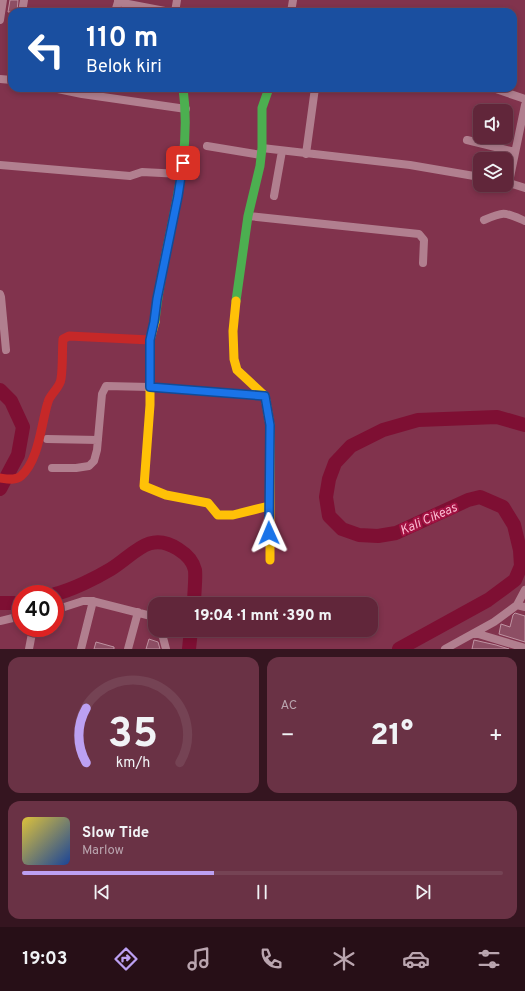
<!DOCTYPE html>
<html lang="id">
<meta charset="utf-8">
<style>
body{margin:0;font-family:Overpass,sans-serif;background:#6a3245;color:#f1f3f6;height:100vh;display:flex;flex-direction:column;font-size:15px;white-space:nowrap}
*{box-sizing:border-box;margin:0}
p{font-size:13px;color:#baa5af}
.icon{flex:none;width:22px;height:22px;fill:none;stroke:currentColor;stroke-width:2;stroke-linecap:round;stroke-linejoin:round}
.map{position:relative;height:649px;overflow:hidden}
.panel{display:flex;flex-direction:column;gap:8px;padding:8px;background:#351520;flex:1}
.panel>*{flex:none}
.banner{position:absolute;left:8px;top:8px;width:509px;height:84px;border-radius:12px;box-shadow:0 2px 6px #0003,0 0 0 1px #754354;background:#1a4fa0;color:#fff;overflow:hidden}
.buttons{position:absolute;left:473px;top:104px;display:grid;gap:8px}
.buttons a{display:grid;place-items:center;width:40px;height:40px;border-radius:8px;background:#61263a;box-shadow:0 2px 6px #0003,0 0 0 1px #754354;font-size:20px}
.speed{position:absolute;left:12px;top:585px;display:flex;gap:8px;font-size:20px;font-weight:700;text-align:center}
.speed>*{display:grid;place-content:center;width:52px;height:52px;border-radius:50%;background:#61263a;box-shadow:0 2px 6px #0003,0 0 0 1px #754354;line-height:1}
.speed .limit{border:6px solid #d22;background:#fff;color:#111}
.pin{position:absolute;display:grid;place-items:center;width:34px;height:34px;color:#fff;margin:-17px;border-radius:8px;box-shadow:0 2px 6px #0006}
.me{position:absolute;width:44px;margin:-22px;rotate:359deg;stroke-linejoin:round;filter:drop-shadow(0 0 3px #0008)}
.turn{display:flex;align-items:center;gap:14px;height:84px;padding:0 12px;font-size:18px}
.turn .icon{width:52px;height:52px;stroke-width:2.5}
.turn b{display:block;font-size:28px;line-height:34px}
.big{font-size:30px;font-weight:800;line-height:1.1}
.panel .widget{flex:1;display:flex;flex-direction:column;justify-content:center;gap:6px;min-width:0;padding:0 14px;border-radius:12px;background:#6a3245}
.panel .dial{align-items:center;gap:0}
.dial svg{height:104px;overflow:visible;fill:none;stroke:#754354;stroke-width:7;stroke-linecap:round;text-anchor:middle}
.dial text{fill:#f1f3f6;stroke:none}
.song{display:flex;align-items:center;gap:12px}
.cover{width:48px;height:48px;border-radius:6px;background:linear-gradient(135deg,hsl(50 70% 55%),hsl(220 70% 35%))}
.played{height:4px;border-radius:2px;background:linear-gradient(90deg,#bca0f2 40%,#754354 40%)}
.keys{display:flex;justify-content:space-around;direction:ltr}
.heat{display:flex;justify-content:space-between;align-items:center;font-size:22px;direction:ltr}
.panel .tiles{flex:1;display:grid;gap:8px;grid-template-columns:1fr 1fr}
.widget:last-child{grid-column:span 2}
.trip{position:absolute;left:148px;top:597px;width:230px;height:40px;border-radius:12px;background:#61263a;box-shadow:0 2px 6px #0003,0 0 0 1px #754354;font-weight:800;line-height:40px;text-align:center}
.menu{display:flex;height:64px;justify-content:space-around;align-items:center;background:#270f17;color:#baa5af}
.menu .icon{width:28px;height:28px}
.menu .active{color:#bca0f2}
.menu b{font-size:18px;color:#f1f3f6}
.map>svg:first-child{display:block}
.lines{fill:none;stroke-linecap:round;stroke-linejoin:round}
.river{stroke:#7e0f33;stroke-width:14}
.building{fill:#8d4e64;stroke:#bf93a2}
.street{stroke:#b17f8f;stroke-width:8}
.fast{stroke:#4caf50;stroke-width:9}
.slow{stroke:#ffc107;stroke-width:9}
.jam{stroke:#c62828;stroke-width:9}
.route-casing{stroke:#114b97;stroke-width:10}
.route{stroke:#1a73e8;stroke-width:7}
.labels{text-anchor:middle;stroke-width:4;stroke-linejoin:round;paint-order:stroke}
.water-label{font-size:13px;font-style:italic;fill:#fbb9d0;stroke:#a21242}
</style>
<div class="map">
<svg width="525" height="649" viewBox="0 0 525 649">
<rect width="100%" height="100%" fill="#81334d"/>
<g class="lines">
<path class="river" d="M 0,390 L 11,401 L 23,427 L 18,455 L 0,489
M 55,594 C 72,590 96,578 111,569 C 134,555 149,530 178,549 C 186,554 193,561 195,570 C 196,580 194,593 194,604
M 0,603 L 21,603
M 189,649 L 191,630
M 399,649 L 488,600 L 515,580 L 521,566 L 520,550 L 514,525 L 503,507 L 480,497 L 468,500 L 396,533 L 378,536 L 359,535 L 342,529 L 329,516 L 326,497 L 329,479 L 335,463 L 351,446 L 383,430 L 418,420 L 497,417 L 525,425"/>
</g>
<path class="building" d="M 10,0 L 18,0 L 17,12 L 8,12 Z
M 515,613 L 525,616 L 525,642 L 499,634 L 501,624 L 510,627 L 513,615 Z
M 149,639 L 158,642 L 160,649 L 146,649 Z
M 474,640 L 496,645 L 509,649 L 472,649 Z
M 96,642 L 114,647 L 114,649 L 94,649 Z"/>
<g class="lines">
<path class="street" d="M 118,0 L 118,2 L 170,12
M 22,12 L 24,0
M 115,12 L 118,2
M 175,12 L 177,0
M 291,12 L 293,0
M 0,20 L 3,0
M 0,79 L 12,80
M 53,88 L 82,94 L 186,109
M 493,88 L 525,99
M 467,140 L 515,152
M 207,146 L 261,155
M 262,148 L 410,165 L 480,177
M 306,154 L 315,88
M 0,165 L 130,176 L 142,172 L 181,174
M 506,182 L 525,188
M 509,182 L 525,105
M 274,196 L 282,151
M 248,216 L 419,234 L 424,240 L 423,263
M 484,220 C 505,211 504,212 525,221
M 0,294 L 1,297 L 6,350
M 47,439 L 98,440
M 52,468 L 76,468 L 89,466 L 94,461 L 97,450 L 102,394 L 106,386 L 150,387 L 265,396
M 517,605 L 525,607
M 55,610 L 83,601 L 92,601 L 155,617
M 0,621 L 21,616
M 161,630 L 166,649
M 475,633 L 525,648
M 29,649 L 33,628
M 81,649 L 93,601
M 128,649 L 138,612
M 445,649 L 494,622 L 517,605 L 525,590"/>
<path class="fast" d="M 236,301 L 248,216 L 260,166 L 262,148 L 262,108 L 269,88
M 155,322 C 162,243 194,168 183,88"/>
<path class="slow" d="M 236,301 L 233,331 L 234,359 L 237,370 L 265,396 L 270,425 L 270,560
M 155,322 L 150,340 L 150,405 L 144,486 L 166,495 L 208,503 L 218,515 L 233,515 L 269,506"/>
<path class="jam" d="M 0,478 C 7,479 15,481 21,476 C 39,461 41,424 48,402 C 50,394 60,388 61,379 C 63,366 62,352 63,339 L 69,336 L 150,340"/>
</g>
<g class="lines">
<defs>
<path id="route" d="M 183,163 L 178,196 L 157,299 L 154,322 L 150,340 L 150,387 L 265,396 L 270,425 L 269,533"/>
</defs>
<use href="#route" class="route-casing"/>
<use href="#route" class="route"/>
</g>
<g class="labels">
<g class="water-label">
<text transform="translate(428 518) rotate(-24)" y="5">Kali Cikeas</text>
</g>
</g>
</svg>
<div class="buttons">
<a><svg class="icon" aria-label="sound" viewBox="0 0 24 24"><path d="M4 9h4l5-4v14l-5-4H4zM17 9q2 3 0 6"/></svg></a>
<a><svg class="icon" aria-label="layers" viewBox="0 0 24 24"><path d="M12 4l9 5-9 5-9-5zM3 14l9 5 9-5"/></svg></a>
</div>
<div class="speed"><div class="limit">40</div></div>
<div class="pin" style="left:183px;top:163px;background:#d93025"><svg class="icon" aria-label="arrive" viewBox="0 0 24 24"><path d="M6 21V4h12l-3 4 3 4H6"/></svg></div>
<svg class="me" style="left:269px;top:533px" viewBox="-20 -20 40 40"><path d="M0-17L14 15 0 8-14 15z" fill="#1a73e8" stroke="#fff" stroke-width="4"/></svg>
<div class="trip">19:04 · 1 mnt · 390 m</div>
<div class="banner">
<div class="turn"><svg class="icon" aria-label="left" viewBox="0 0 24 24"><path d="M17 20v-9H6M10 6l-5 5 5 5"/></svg><div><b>110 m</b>Belok kiri</div></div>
</div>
</div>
<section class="panel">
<div class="tiles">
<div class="widget dial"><svg viewBox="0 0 100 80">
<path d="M14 69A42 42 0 1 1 86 69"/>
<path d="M14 69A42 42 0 0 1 14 27" stroke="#bca0f2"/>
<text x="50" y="56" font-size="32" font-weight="700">35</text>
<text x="50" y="72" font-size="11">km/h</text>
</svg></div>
<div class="widget"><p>AC</p>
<div class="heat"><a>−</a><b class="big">21°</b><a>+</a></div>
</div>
<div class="widget">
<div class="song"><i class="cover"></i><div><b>Slow Tide</b><p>Marlow</p></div></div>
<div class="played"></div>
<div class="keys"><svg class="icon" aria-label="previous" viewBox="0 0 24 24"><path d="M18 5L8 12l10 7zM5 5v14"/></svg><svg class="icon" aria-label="pause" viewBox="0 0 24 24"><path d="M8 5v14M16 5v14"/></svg><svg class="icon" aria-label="next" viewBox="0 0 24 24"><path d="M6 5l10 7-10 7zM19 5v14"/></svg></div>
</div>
</div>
</section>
<nav class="menu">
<b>19:03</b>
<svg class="icon active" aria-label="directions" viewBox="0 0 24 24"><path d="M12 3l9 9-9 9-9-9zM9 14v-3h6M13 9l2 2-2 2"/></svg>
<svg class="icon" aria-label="music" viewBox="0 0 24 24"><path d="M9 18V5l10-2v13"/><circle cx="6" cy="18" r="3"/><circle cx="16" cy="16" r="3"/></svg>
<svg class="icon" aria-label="phone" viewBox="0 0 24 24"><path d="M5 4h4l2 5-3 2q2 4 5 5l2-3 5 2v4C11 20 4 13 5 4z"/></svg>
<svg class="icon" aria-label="climate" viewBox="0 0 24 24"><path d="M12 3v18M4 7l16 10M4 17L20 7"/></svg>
<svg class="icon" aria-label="car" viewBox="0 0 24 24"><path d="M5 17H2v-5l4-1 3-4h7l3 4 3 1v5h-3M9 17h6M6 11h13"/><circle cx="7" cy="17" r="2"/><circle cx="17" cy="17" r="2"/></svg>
<svg class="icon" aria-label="filters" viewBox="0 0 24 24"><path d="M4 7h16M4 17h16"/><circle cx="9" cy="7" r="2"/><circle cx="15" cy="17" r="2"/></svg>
</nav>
